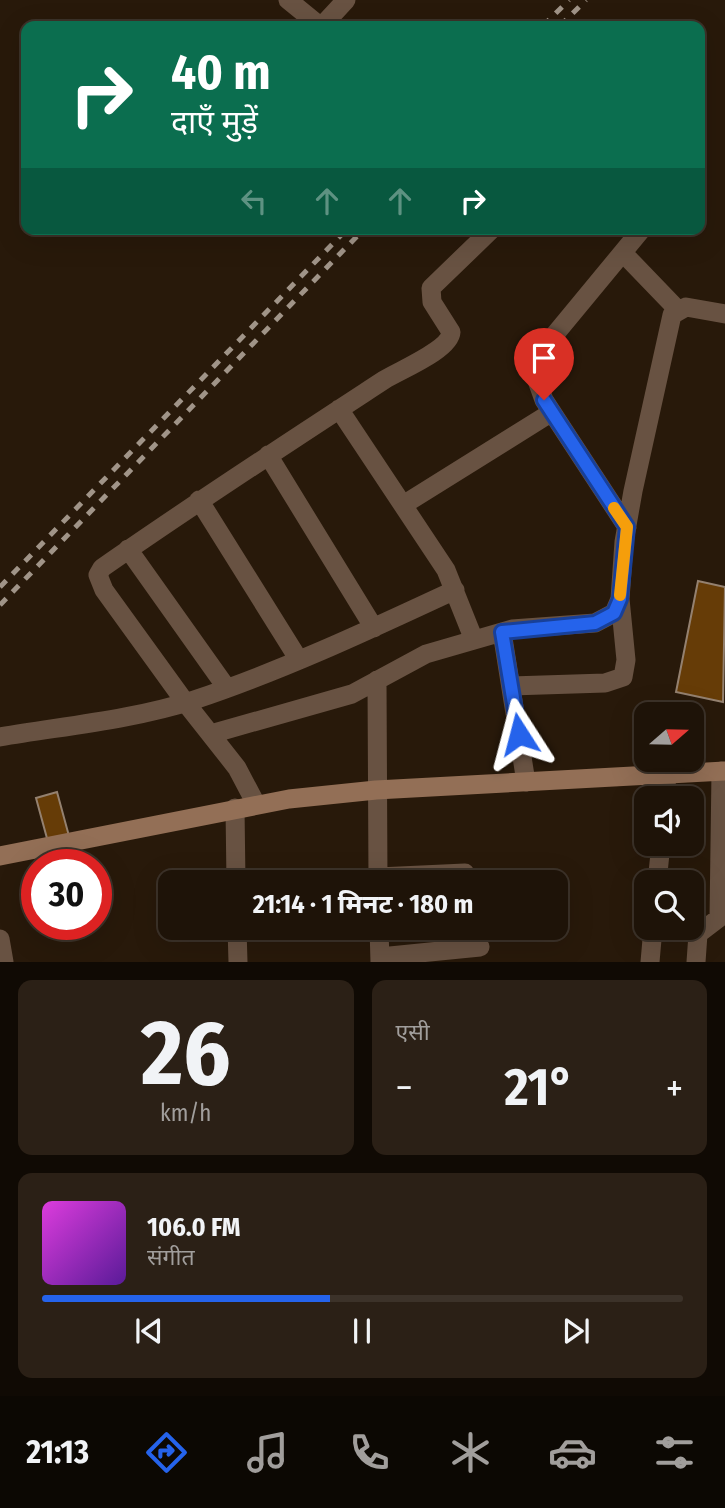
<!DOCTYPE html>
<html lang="hi">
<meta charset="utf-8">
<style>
body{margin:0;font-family:"Fira Sans Condensed","Noto Sans Devanagari",sans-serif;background:#2b2016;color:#f1f3f6;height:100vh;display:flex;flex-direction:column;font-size:26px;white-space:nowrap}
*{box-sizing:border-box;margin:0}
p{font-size:23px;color:#a19e9c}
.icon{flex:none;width:38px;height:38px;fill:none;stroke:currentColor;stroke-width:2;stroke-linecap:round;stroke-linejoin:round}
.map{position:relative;height:962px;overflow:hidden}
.details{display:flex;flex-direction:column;gap:18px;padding:18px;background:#100a04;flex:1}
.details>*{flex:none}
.banner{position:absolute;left:21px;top:21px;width:684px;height:214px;border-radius:14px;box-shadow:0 7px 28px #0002,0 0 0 2px #3c3229;background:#0b6e4f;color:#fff;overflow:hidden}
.needle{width:46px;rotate:70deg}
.controls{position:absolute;left:634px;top:702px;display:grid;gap:14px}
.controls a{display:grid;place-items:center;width:70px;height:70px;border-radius:14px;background:#1e1308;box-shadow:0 7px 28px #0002,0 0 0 2px #3c3229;font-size:35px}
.speed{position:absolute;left:21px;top:849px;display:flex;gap:14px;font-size:35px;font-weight:700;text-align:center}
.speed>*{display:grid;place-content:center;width:91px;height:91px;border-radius:50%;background:#1e1308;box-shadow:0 7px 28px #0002,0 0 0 2px #3c3229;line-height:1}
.speed .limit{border:10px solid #d22;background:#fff;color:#111}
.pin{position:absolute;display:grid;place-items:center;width:60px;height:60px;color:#fff;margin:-72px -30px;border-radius:50% 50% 50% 0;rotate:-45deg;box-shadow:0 0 7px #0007}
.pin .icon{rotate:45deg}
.me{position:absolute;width:77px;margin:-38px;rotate:351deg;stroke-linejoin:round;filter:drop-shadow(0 0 5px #0008)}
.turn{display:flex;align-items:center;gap:24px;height:147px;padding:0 35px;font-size:32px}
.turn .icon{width:91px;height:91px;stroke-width:2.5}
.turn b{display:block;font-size:49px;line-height:60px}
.lanes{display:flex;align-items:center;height:66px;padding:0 35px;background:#0003;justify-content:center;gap:35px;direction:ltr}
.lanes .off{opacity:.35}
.big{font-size:52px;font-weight:700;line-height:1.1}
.details .widget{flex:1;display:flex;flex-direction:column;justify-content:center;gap:10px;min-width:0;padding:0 24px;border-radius:14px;background:#2b2016}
.details .dial{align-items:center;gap:0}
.dial b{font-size:91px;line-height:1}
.song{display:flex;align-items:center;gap:21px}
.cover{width:84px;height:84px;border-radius:10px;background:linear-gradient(135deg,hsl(300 70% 55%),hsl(270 70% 35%))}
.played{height:7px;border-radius:4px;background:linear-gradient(90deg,#2563eb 45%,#3c3229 45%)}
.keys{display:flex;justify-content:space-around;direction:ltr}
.heat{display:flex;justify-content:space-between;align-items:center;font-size:38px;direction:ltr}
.details .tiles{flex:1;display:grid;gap:18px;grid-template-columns:1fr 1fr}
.widget:last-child{grid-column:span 2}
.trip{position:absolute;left:158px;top:870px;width:410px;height:70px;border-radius:14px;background:#1e1308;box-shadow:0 7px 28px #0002,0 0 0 2px #3c3229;font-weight:700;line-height:70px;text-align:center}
.tab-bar{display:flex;height:112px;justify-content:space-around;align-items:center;background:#0c0803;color:#a19e9c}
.tab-bar .icon{width:49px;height:49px}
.tab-bar .on{color:#2563eb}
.tab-bar b{font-size:32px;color:#f1f3f6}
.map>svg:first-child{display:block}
.building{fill:#663c07;stroke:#948170;stroke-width:2}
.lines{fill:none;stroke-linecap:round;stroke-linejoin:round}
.minor{stroke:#685242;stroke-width:19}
.secondary{stroke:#936f56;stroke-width:19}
.rail{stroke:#a09488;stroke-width:5;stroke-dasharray:9 9;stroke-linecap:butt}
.route-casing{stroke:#184099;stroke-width:18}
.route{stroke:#2563eb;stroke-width:12}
.slow{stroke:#f59e0b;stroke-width:12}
</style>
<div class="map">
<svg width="725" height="962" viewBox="0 0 725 962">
<rect width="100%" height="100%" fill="#28190a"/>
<path class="building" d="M 698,581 L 725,587 L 723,702 L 676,692 Z
M 57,792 L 69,836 L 48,842 L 36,798 Z"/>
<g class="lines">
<path class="minor" d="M 288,0 L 320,26
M 322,26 L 346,0
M 623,253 L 677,309
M 339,409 L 446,570 L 474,640
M 268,455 L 374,628
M 199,500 L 299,660
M 403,505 L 552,412
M 627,527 L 544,400 L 535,375 L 547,344 L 642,229
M 128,549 L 226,687
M 502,632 L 526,782
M 377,680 L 378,882
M 511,686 L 605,683 L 623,677 L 626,660 L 620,599
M 211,734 L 352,694 L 426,654 L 512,629 L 595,623 L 614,613 L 620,599 L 624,542 L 633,491 L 672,315 L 686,307 L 725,314
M 0,737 C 64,726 132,720 194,700 C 284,670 369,630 455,590
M 665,798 L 667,775
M 256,804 L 237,768 L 185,702 L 104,590 L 98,575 L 102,568 C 195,503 289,442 384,380 C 400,370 450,350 451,332 L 432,302 L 431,288 L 492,229
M 235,808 L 236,882
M 378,877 L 465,873
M 657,882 L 661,844
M 237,928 L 238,962
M 379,928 L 380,962
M 0,939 L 4,962
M 380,957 L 480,947
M 650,962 L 653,928
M 696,962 L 698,934 L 719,918 L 721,771"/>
<path class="secondary" d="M 0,856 L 289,799 L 376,790 L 725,771"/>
<path class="rail" d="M 543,26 L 569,0
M 560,26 L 586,0
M 0,587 L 347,229
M 0,605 L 364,229"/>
</g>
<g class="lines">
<defs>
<path id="route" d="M 519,734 L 502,632 L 595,623 L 614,613 L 620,599 L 627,527 L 544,400"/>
</defs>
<use href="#route" class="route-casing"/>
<use href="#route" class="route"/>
<path class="slow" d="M 614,508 L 627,527 L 620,595"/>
</g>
</svg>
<div class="controls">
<a><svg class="needle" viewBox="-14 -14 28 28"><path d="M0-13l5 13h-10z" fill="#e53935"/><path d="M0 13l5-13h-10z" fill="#a19e9c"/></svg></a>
<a><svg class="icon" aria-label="sound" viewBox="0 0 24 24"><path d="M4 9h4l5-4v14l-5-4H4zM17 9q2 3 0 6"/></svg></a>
<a><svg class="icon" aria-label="search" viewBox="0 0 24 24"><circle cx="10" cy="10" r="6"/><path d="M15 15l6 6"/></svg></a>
</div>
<div class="speed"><div class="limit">30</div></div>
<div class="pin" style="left:544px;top:400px;background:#d93025"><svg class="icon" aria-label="arrive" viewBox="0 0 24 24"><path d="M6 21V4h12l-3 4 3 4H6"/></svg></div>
<svg class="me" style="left:519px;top:734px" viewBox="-20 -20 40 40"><path d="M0-17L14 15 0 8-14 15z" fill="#2563eb" stroke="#fff" stroke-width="4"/></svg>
<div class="trip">21:14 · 1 मिनट · 180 m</div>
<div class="banner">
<div class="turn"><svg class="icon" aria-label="right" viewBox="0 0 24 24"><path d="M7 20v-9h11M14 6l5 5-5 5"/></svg><div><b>40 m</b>दाएँ मुड़ें</div></div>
<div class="lanes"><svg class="icon off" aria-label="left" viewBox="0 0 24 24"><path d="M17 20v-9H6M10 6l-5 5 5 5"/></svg><svg class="icon off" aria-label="ahead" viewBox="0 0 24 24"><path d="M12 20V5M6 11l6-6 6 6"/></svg><svg class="icon off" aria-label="ahead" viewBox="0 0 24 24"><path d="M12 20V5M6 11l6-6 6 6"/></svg><svg class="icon" aria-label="right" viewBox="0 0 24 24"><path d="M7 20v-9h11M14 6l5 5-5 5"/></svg></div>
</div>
</div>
<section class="details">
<div class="tiles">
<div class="widget dial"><b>26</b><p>km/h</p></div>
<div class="widget"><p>एसी</p>
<div class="heat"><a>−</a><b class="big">21°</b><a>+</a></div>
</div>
<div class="widget">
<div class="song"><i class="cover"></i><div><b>106.0 FM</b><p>संगीत</p></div></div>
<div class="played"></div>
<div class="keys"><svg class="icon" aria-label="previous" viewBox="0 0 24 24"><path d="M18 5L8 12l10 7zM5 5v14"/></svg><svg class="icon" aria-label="pause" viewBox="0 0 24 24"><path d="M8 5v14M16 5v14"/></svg><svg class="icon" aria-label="next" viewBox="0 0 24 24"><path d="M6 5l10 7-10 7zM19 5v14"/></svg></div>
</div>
</div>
</section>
<nav class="tab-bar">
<b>21:13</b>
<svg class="icon on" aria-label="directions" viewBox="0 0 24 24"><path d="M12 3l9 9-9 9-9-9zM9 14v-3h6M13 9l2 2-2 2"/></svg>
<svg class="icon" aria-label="music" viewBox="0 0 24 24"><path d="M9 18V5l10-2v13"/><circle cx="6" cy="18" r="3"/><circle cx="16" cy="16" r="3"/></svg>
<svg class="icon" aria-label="phone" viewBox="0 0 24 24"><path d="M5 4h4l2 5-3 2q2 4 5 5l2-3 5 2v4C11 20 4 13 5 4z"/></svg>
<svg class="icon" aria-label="climate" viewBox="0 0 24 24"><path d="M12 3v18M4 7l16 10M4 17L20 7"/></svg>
<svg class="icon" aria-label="car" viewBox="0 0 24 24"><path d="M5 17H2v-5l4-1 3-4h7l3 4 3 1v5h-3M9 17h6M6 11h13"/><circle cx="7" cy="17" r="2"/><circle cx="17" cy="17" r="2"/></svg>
<svg class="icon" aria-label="filters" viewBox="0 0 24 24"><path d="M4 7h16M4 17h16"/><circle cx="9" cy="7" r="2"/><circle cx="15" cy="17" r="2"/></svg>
</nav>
